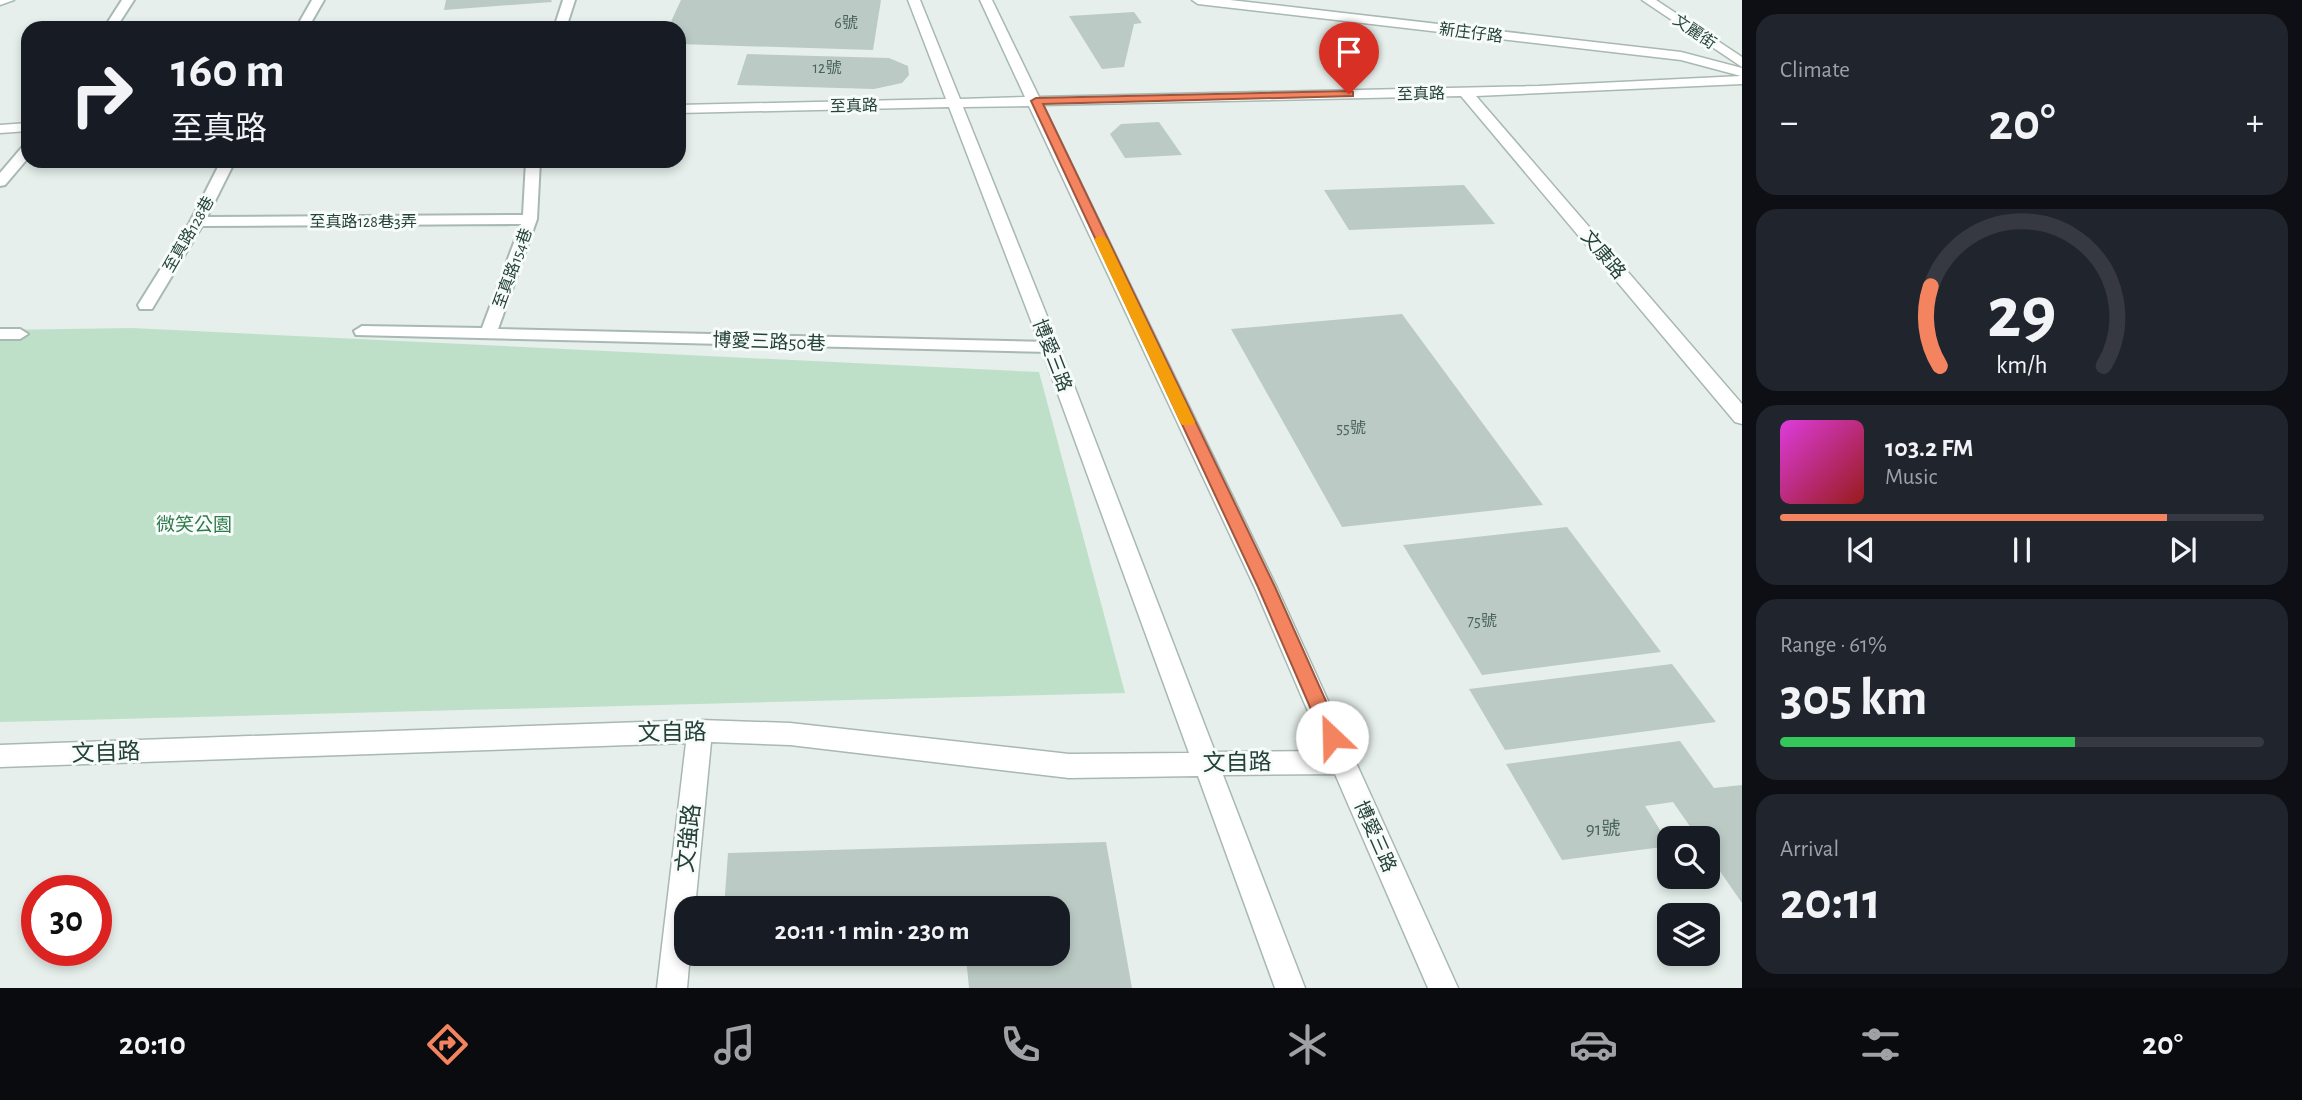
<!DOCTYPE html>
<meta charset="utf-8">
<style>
body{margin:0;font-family:"Alegreya Sans","Noto Sans TC",sans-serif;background:#20242c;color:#f1f3f6;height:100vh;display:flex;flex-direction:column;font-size:26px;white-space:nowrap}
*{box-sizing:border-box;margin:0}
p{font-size:23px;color:#9ea1a6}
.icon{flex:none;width:38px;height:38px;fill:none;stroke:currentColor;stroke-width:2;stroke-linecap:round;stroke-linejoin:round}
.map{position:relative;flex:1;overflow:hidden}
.panel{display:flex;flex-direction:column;gap:14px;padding:14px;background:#0d0f14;width:560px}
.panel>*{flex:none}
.banner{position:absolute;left:21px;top:21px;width:665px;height:147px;border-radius:21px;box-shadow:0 4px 10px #0003;background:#171b24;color:#f1f3f6;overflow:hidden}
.buttons{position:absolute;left:1657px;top:826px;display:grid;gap:14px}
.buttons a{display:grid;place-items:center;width:63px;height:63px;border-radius:14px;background:#171b24;box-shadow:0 4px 10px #0003;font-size:35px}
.speed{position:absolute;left:21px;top:875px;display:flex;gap:14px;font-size:35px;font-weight:700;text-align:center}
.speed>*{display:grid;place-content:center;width:91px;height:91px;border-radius:50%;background:#171b24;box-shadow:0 4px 10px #0003;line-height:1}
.speed .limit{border:10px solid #d22;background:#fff;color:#111}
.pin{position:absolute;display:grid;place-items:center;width:60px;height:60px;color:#fff;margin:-72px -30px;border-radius:50% 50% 50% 0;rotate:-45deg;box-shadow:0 0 7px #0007}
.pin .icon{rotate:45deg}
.me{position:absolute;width:77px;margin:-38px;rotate:336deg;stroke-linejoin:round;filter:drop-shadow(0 0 5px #0008)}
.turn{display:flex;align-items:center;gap:24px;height:147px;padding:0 35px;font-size:32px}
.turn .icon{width:91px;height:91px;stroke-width:2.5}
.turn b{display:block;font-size:49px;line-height:60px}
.big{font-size:52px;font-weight:600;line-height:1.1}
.panel .widget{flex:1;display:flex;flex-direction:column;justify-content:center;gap:10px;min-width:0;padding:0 24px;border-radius:21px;background:#20242c}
.panel .dial{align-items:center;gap:0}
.dial svg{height:182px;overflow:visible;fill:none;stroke:#363941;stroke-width:7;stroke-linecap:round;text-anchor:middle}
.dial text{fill:#f1f3f6;stroke:none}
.song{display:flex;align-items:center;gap:21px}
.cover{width:84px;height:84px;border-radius:10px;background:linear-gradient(135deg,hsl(300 70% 55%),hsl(0 70% 35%))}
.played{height:7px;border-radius:4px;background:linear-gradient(90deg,#f4845f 80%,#363941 80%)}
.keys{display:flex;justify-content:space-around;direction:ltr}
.heat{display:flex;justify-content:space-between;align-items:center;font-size:38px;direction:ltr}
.charge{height:10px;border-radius:5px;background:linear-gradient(90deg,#34c759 61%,#363941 0)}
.trip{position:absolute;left:674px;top:896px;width:396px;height:70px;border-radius:21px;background:#171b24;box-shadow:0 4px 10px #0003;font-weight:600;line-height:70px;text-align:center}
.tab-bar{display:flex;height:112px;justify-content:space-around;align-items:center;background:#090b0e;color:#9ea1a6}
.tab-bar .icon{width:49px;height:49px}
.tab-bar .selected{color:#f4845f}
.tab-bar b{font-size:32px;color:#f1f3f6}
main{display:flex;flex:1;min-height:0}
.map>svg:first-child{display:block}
.green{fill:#bfe0c8}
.building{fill:#bbcac4}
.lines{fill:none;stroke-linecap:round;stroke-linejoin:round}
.service-casing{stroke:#a8b8b2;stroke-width:4}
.minor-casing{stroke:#a8b8b2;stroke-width:3}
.tertiary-casing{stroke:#a8b8b2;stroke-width:3}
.service{fill:#fff;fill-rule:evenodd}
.minor{fill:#fff;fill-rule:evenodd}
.tertiary{fill:#fff;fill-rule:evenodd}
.route{fill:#f4845f;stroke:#9f563e;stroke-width:2}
.slow{fill:#f59e0b}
.labels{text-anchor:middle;stroke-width:6;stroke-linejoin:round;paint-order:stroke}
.number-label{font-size:16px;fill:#4a645c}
.far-street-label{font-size:16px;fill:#24423a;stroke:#f7fbf9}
.street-label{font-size:19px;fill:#24423a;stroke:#f7fbf9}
.park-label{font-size:19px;fill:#2d7a4b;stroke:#f7fbf9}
.near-number-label{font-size:19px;fill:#4a645c}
.near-street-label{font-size:23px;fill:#24423a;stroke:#f7fbf9}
</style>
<main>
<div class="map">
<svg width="1742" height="988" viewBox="0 0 1742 988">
<rect width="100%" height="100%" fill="#e6efeb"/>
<path class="green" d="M 132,328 L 1039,372 L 1125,693 L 0,722 L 0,330 Z"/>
<path class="building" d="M 446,0 L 551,0 L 552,2 L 444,10 Z
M 681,0 L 881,0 L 873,50 L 679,44 L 679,28 L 668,28 Z
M 1134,12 L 1142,23 L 1134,24 L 1124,67 L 1102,69 L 1069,16 Z
M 747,54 L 889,58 L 908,66 L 909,75 L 902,83 L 874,89 L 737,85 Z
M 1159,122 L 1182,155 L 1125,158 L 1110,134 L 1121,124 Z
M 1464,185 L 1495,224 L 1349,230 L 1324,190 Z
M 1402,314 L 1543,505 L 1342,527 L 1231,329 Z
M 1567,527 L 1661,652 L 1482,675 L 1403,545 Z
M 1672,664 L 1716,722 L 1505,750 L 1469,689 Z
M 1680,741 L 1714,788 L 1742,785 L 1742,903 L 1708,854 L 1708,838 L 1698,838 L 1673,802 L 1645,806 L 1670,846 L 1562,860 L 1506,764 Z
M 1106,842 L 1132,988 L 969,988 L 966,957 L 720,964 L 721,954 L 1057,954 L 1057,908 L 724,908 L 728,853 Z"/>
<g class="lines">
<defs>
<path id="service" d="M 122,0 L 134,0 L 116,28 L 104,28 Z
M 312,0 L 324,0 L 308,28 L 296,28 Z
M 563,0 L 575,0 L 566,28 L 554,28 Z
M 28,145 L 28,158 L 5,185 L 0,186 L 0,173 L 23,146 Z
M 221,161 L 235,161 L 207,217 L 523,215 L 526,161 L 540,161 L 537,219 L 498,329 L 1050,342 L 1058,347 L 1050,352 L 356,335 L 354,331 L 362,326 L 482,328 L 521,224 L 202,226 L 152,309 L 140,309 L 138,305 L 190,222 Z
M 0,329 L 20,329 L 28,334 L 20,339 L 0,339 Z"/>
<path id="minor" d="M 908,0 L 920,0 L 960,99 L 1025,97 L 980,0 L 992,0 L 1039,97 L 1539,86 L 1741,76 L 1681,60 L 1198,4 L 1192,0 L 1230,0 L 1681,52 L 1742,68 L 1742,84 L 1476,96 L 1742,404 L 1742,424 L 1735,422 L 1461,96 L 1043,105 L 1277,588 L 1458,988 L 1428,988 L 1335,774 L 1223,775 L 1305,988 L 1275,988 L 1198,776 L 1069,778 L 790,745 L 711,742 L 695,908 L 686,908 L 686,954 L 690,954 L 687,988 L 657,988 L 686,743 L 0,767 L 0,745 L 700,720 L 790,723 L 1069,754 L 1189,753 L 1035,331 L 949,107 L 679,113 L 679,105 L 946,99 ZM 1029,106 L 1255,588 L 1325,751 L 1215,752 L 1053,331 L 963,107 Z
M 1642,0 L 1656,0 L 1742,57 L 1742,67 Z
M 28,123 L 28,131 L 0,133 L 0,125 Z"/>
<path id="tertiary" d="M 0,0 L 14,0 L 0,5 Z"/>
</defs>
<use href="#service" class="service-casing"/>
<use href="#minor" class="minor-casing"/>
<use href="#tertiary" class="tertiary-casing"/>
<use href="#service" class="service"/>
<use href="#minor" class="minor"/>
<use href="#tertiary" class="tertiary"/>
</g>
<path class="route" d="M 1349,91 L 1353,92 L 1353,96 L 1043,104 L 1275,587 L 1342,737 L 1339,743 L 1332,745 L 1326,743 L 1323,737 L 1258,587 L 1031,101 L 1036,98 Z"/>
<path class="slow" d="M 1101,235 L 1107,239 L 1195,422 L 1193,425 L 1182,425 L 1180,422 L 1094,239 Z"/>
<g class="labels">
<g class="number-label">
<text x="846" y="28">6號</text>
<text x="827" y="73">12號</text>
<text x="1351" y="433">55號</text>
<text x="1482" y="626">75號</text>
</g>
<g class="far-street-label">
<text transform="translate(1695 31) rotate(34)" y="6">文麗街</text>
<text transform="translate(1471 32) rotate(7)" y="6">新庄仔路</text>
<text transform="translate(1421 93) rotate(-1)" y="6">至真路</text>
<text transform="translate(854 105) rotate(-1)" y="6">至真路</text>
<text x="363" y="227">至真路128巷3弄</text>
<text transform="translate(188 234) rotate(-60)" y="6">至真路128巷</text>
<text transform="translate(512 268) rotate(-70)" y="6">至真路154巷</text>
</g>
<g class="street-label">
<text transform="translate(1604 254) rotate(50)" y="7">文康路</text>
<text transform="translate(769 341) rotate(2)" y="7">博愛三路50巷</text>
<text transform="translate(1053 355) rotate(69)" y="7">博愛三路</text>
<text transform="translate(1376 836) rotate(66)" y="7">博愛三路</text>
</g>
<g class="park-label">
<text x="194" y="531">微笑公園</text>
</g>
<g class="near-number-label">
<text x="1603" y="835">91號</text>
</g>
<g class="near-street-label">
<text transform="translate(672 732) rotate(-1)" y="8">文自路</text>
<text transform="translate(106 752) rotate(-2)" y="8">文自路</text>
<text transform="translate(1237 762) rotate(-1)" y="8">文自路</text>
<text transform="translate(688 838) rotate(-84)" y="8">文強路</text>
</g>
</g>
</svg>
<div class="buttons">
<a><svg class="icon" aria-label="search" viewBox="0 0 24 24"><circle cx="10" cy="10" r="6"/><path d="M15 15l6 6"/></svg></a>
<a><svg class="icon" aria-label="layers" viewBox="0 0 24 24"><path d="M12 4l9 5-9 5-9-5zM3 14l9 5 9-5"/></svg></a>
</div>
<div class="speed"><div class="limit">30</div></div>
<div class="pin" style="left:1349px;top:94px;background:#d93025"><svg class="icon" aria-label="arrive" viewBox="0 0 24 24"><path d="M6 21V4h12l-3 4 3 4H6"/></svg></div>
<svg class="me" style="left:1332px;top:737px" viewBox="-20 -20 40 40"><circle r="19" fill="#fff"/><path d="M0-13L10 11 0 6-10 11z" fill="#f4845f"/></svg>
<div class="trip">20:11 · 1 min · 230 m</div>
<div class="banner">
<div class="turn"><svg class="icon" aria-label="right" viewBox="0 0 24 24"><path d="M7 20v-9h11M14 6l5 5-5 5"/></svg><div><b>160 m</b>至真路</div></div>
</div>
</div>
<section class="panel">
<div class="widget"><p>Climate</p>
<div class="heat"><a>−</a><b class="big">20°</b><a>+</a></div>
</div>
<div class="widget dial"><svg viewBox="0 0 100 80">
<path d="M14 69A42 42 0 1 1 86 69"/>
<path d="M14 69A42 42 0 0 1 10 34" stroke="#f4845f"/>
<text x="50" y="56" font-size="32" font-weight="700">29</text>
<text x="50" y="72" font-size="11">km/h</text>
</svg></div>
<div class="widget">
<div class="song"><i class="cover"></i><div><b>103.2 FM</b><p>Music</p></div></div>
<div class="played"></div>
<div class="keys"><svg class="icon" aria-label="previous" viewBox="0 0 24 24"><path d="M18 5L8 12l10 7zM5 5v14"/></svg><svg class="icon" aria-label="pause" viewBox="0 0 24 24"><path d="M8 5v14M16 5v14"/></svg><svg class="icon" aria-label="next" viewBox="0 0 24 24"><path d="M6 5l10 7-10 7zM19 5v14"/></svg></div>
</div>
<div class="widget"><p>Range · 61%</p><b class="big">305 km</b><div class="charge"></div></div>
<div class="widget"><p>Arrival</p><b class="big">20:11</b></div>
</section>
</main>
<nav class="tab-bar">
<b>20:10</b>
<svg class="icon selected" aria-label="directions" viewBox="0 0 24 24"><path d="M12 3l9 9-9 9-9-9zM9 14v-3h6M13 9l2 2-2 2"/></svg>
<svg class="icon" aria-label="music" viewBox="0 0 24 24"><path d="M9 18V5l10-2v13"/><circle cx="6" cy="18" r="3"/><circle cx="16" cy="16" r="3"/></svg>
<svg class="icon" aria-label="phone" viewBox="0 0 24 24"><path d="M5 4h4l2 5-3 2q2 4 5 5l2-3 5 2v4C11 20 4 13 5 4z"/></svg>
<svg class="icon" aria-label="climate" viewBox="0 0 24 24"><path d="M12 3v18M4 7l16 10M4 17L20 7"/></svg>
<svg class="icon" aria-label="car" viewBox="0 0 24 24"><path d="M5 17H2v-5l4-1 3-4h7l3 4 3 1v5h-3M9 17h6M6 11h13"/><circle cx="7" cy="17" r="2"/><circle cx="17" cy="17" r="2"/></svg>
<svg class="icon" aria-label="filters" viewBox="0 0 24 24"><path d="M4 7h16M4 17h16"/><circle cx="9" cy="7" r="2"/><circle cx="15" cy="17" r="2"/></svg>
<b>20°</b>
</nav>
